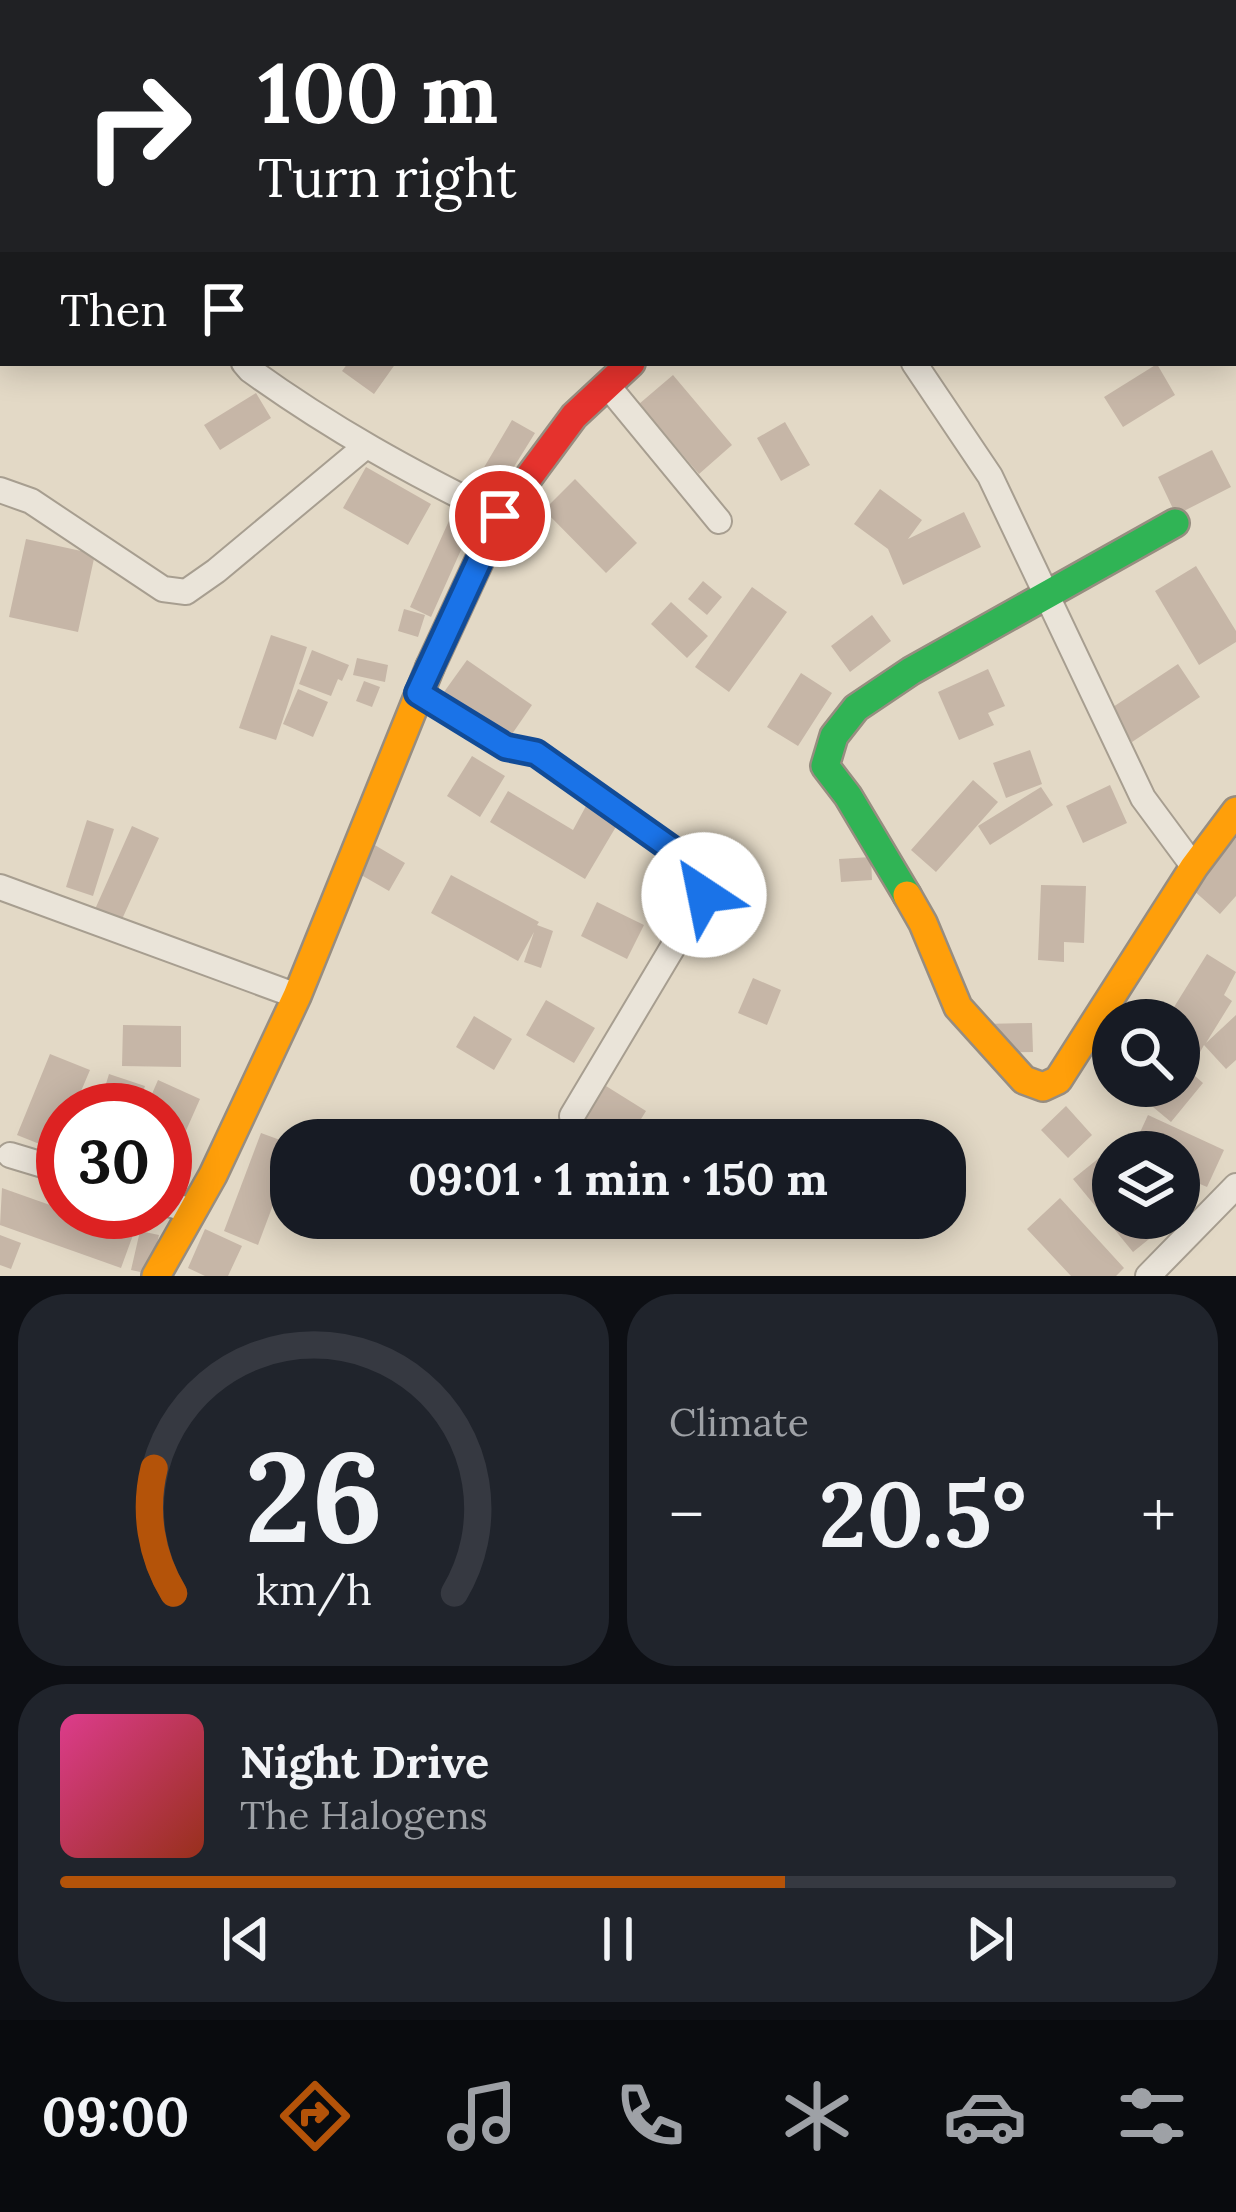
<!DOCTYPE html>
<meta charset="utf-8">
<style>
body{margin:0;font-family:Lora,serif;background:#20242c;color:#f1f3f6;height:100vh;display:flex;flex-direction:column;font-size:45px;white-space:nowrap}
*{box-sizing:border-box;margin:0}
p{font-size:39px;color:#9ea1a6}
.icon{flex:none;width:66px;height:66px;fill:none;stroke:currentColor;stroke-width:2;stroke-linecap:round;stroke-linejoin:round}
.map{position:relative;height:1276px;overflow:hidden}
.drawer{display:flex;flex-direction:column;gap:18px;padding:18px;background:#0d0f14;flex:1}
.drawer>*{flex:none}
.top-card{position:absolute;left:0px;top:0px;width:1236px;height:366px;box-shadow:0 6px 30px #0003;background:#202124;color:#fff;overflow:hidden}
.buttons{position:absolute;left:1092px;top:999px;display:grid;gap:24px}
.buttons a{display:grid;place-items:center;width:108px;height:108px;border-radius:50%;background:#171b24;box-shadow:0 6px 30px #0003;font-size:60px}
.speed{position:absolute;left:36px;top:1083px;display:flex;gap:24px;font-size:60px;font-weight:700;text-align:center}
.speed>*{display:grid;place-content:center;width:156px;height:156px;border-radius:50%;background:#171b24;box-shadow:0 6px 30px #0003;line-height:1}
.speed .limit{border:18px solid #d22;background:#fff;color:#111}
.pin{position:absolute;display:grid;place-items:center;width:102px;height:102px;color:#fff;margin:-51px;border:6px solid #fff;border-radius:50%;box-shadow:0 3px 12px #0007}
.me{position:absolute;width:132px;margin:-66px;rotate:326deg;stroke-linejoin:round;filter:drop-shadow(0 0 9px #0008)}
.turn{display:flex;align-items:center;gap:42px;height:252px;padding:0 60px;font-size:54px}
.turn .icon{width:156px;height:156px;stroke-width:2.5}
.turn b{display:block;font-size:84px;line-height:102px}
.then{display:flex;align-items:center;height:114px;padding:0 60px;background:#0003;gap:24px;font-size:45px}
.big{font-size:90px;font-weight:700;line-height:1.1}
.drawer .widget{flex:1;display:flex;flex-direction:column;justify-content:center;gap:18px;min-width:0;padding:0 42px;border-radius:48px;background:#20242c}
.drawer .dial{align-items:center;gap:0}
.dial svg{height:312px;overflow:visible;fill:none;stroke:#363941;stroke-width:7;stroke-linecap:round;text-anchor:middle}
.dial text{fill:#f1f3f6;stroke:none}
.song{display:flex;align-items:center;gap:36px}
.cover{width:144px;height:144px;border-radius:18px;background:linear-gradient(135deg,hsl(330 70% 55%),hsl(10 70% 35%))}
.played{height:12px;border-radius:6px;background:linear-gradient(90deg,#b45309 65%,#363941 65%)}
.keys{display:flex;justify-content:space-around;direction:ltr}
.heat{display:flex;justify-content:space-between;align-items:center;font-size:66px;direction:ltr}
.drawer .tiles{flex:1;display:grid;gap:18px;grid-template-columns:1fr 1fr}
.widget:last-child{grid-column:span 2}
.trip{position:absolute;left:270px;top:1119px;width:696px;height:120px;border-radius:48px;background:#171b24;box-shadow:0 6px 30px #0003;font-weight:700;line-height:120px;text-align:center}
.tabs{display:flex;height:192px;justify-content:space-around;align-items:center;background:#090b0e;color:#9ea1a6}
.tabs .icon{width:84px;height:84px}
.tabs .active{color:#b45309}
.tabs b{font-size:54px;color:#f1f3f6}
.map>svg:first-child{display:block}
.building{fill:#c6b6a7}
.lines{fill:none;stroke-linecap:round;stroke-linejoin:round}
.street-casing{stroke:#a79e90;stroke-width:28}
.fast-casing{stroke:#978d80;stroke-width:32}
.slow-casing{stroke:#978d80;stroke-width:32}
.jam-casing{stroke:#978d80;stroke-width:32}
.street{stroke:#eae4d9;stroke-width:24}
.fast{stroke:#30b455;stroke-width:27}
.slow{stroke:#ff9f0a;stroke-width:27}
.jam{stroke:#e5322d;stroke-width:27}
.route-casing{stroke:#114b97;stroke-width:30}
.route{stroke:#1a73e8;stroke-width:21}
</style>
<div class="map">
<svg width="1236" height="1276" viewBox="0 0 1236 1276">
<rect width="100%" height="100%" fill="#e3d9c6"/>
<path class="building" d="M 348,363 L 396,363 L 374,394 L 342,371 Z
M 1157,364 L 1175,395 L 1123,427 L 1104,397 Z
M 673,375 L 732,445 L 699,474 L 639,404 Z
M 256,393 L 271,418 L 220,450 L 204,425 Z
M 512,420 L 535,433 L 494,499 L 473,486 Z
M 785,422 L 810,465 L 781,481 L 757,438 Z
M 1212,450 L 1231,487 L 1176,515 L 1158,477 Z
M 366,467 L 431,504 L 408,545 L 343,508 Z
M 575,479 L 637,543 L 606,573 L 544,510 Z
M 880,489 L 922,520 L 908,539 L 964,512 L 981,547 L 903,585 L 888,549 L 854,524 Z
M 453,512 L 474,521 L 431,617 L 410,607 Z
M 26,539 L 95,554 L 78,632 L 9,617 Z
M 1196,566 L 1236,631 L 1236,642 L 1199,665 L 1155,591 Z
M 703,581 L 722,597 L 707,615 L 688,599 Z
M 752,587 L 787,612 L 729,692 L 695,667 Z
M 671,602 L 708,636 L 687,658 L 651,624 Z
M 404,609 L 425,615 L 418,637 L 398,631 Z
M 872,615 L 891,641 L 850,672 L 831,646 Z
M 271,635 L 307,647 L 276,740 L 239,728 Z
M 312,650 L 349,665 L 342,681 L 338,679 L 331,696 L 299,684 Z
M 357,658 L 388,665 L 385,682 L 353,675 Z
M 467,660 L 532,705 L 510,737 L 444,692 Z
M 1178,664 L 1200,697 L 1132,742 L 1110,709 Z
M 988,669 L 1005,706 L 988,713 L 994,725 L 959,740 L 938,692 Z
M 801,673 L 832,693 L 798,746 L 767,727 Z
M 364,681 L 380,687 L 372,707 L 356,701 Z
M 298,689 L 328,702 L 313,737 L 283,724 Z
M 1030,750 L 1042,784 L 1006,798 L 993,763 Z
M 472,756 L 505,776 L 480,817 L 447,796 Z
M 973,780 L 998,802 L 936,872 L 911,850 Z
M 1110,785 L 1127,823 L 1083,843 L 1066,806 Z
M 1041,787 L 1053,805 L 990,845 L 978,826 Z
M 508,791 L 573,830 L 586,806 L 617,825 L 585,879 L 490,822 Z
M 87,820 L 114,829 L 93,896 L 66,887 Z
M 132,826 L 159,838 L 118,928 L 92,916 Z
M 1236,838 L 1236,896 L 1220,914 L 1192,889 Z
M 373,844 L 405,863 L 389,891 L 356,872 Z
M 871,857 L 872,880 L 841,882 L 839,859 Z
M 451,875 L 539,922 L 537,925 L 553,931 L 541,968 L 524,962 L 534,932 L 518,961 L 431,913 Z
M 1041,885 L 1086,886 L 1084,943 L 1064,942 L 1064,962 L 1038,960 Z
M 597,902 L 644,925 L 627,959 L 581,936 Z
M 1207,954 L 1236,972 L 1224,995 L 1232,1001 L 1206,1043 L 1236,1015 L 1236,1060 L 1226,1069 L 1204,1045 L 1194,1063 L 1179,1053 L 1179,1020 L 1166,1020 Z
M 753,978 L 781,990 L 767,1025 L 738,1013 Z
M 546,1000 L 595,1028 L 574,1063 L 526,1035 Z
M 474,1016 L 512,1039 L 494,1070 L 456,1047 Z
M 1032,1023 L 1033,1052 L 982,1053 L 981,1024 Z
M 123,1025 L 181,1026 L 181,1067 L 122,1066 Z
M 50,1054 L 90,1070 L 73,1110 L 63,1110 L 63,1136 L 57,1151 L 17,1135 Z
M 1179,1062 L 1203,1083 L 1171,1122 L 1141,1097 L 1151,1086 L 1179,1086 Z
M 109,1074 L 145,1086 L 137,1110 L 98,1110 Z
M 158,1080 L 200,1099 L 165,1178 L 165,1110 L 145,1110 Z
M 606,1086 L 646,1111 L 628,1140 L 587,1140 L 576,1132 Z
M 1066,1106 L 1092,1135 L 1068,1158 L 1041,1130 Z
M 1148,1115 L 1224,1150 L 1207,1187 L 1179,1175 L 1179,1152 L 1131,1152 Z
M 261,1133 L 291,1144 L 291,1157 L 258,1245 L 224,1231 Z
M 1099,1158 L 1113,1175 L 1113,1218 L 1148,1218 L 1159,1231 L 1133,1252 L 1073,1179 Z
M 2,1188 L 50,1205 L 53,1195 L 63,1198 L 63,1212 L 102,1212 L 137,1224 L 121,1268 L 0,1225 Z
M 1060,1198 L 1124,1268 L 1116,1276 L 1071,1276 L 1027,1229 Z
M 205,1229 L 242,1246 L 228,1276 L 205,1276 L 188,1268 Z
M 140,1231 L 159,1235 L 150,1274 L 131,1270 Z
M 0,1235 L 21,1243 L 11,1269 L 0,1265 Z"/>
<g class="lines">
<defs>
<path id="street" d="M 1055,0 L 1056,3
M 1138,3 L 1139,0
M 1233,108 L 1236,108
M 0,130 L 3,132
M 0,177 L 3,173
M 244,363 L 250,370 C 332,429 410,472 500,516
M 914,363 L 990,476 L 1143,798 L 1194,867
M 607,385 L 719,521
M 0,490 L 31,501 L 163,589 L 186,592 L 216,571 L 366,446
M 418,693 L 506,747 L 536,753 L 697,867 L 704,882 L 704,895 L 572,1116
M 0,887 L 297,996
M 10,1155 L 63,1171
M 165,1203 L 192,1211
M 1148,1276 L 1236,1186"/>
<path id="fast" d="M 907,895 L 848,796 L 825,766 L 834,736 L 856,708 L 911,671 L 1175,523"/>
<path id="slow" d="M 907,895 L 923,923 L 958,1007 L 1024,1080 L 1043,1087 L 1058,1080 L 1194,867 L 1236,811
M 156,1276 L 213,1175 L 297,996 L 430,667"/>
<path id="jam" d="M 430,667 L 500,516 L 574,416 L 631,363"/>
</defs>
<use href="#street" class="street-casing"/>
<use href="#fast" class="fast-casing"/>
<use href="#slow" class="slow-casing"/>
<use href="#jam" class="jam-casing"/>
<use href="#street" class="street"/>
<use href="#fast" class="fast"/>
<use href="#slow" class="slow"/>
<use href="#jam" class="jam"/>
</g>
<g class="lines">
<defs>
<path id="route" d="M 500,516 L 418,693 L 506,747 L 536,753 L 697,867 L 704,882 L 704,895"/>
</defs>
<use href="#route" class="route-casing"/>
<use href="#route" class="route"/>
</g>
</svg>
<div class="buttons">
<a><svg class="icon" aria-label="search" viewBox="0 0 24 24"><circle cx="10" cy="10" r="6"/><path d="M15 15l6 6"/></svg></a>
<a><svg class="icon" aria-label="layers" viewBox="0 0 24 24"><path d="M12 4l9 5-9 5-9-5zM3 14l9 5 9-5"/></svg></a>
</div>
<div class="speed"><div class="limit">30</div></div>
<div class="pin" style="left:500px;top:516px;background:#d93025"><svg class="icon" aria-label="arrive" viewBox="0 0 24 24"><path d="M6 21V4h12l-3 4 3 4H6"/></svg></div>
<svg class="me" style="left:704px;top:895px" viewBox="-20 -20 40 40"><circle r="19" fill="#fff"/><path d="M0-13L10 11 0 6-10 11z" fill="#1a73e8"/></svg>
<div class="trip">09:01 · 1 min · 150 m</div>
<div class="top-card">
<div class="turn"><svg class="icon" aria-label="right" viewBox="0 0 24 24"><path d="M7 20v-9h11M14 6l5 5-5 5"/></svg><div><b>100 m</b>Turn right</div></div>
<div class="then">Then<svg class="icon" aria-label="arrive" viewBox="0 0 24 24"><path d="M6 21V4h12l-3 4 3 4H6"/></svg></div>
</div>
</div>
<section class="drawer">
<div class="tiles">
<div class="widget dial"><svg viewBox="0 0 100 80">
<path d="M14 69A42 42 0 1 1 86 69"/>
<path d="M14 69A42 42 0 0 1 9 37" stroke="#b45309"/>
<text x="50" y="56" font-size="32" font-weight="700">26</text>
<text x="50" y="72" font-size="11">km/h</text>
</svg></div>
<div class="widget"><p>Climate</p>
<div class="heat"><a>−</a><b class="big">20.5°</b><a>+</a></div>
</div>
<div class="widget">
<div class="song"><i class="cover"></i><div><b>Night Drive</b><p>The Halogens</p></div></div>
<div class="played"></div>
<div class="keys"><svg class="icon" aria-label="previous" viewBox="0 0 24 24"><path d="M18 5L8 12l10 7zM5 5v14"/></svg><svg class="icon" aria-label="pause" viewBox="0 0 24 24"><path d="M8 5v14M16 5v14"/></svg><svg class="icon" aria-label="next" viewBox="0 0 24 24"><path d="M6 5l10 7-10 7zM19 5v14"/></svg></div>
</div>
</div>
</section>
<nav class="tabs">
<b>09:00</b>
<svg class="icon active" aria-label="directions" viewBox="0 0 24 24"><path d="M12 3l9 9-9 9-9-9zM9 14v-3h6M13 9l2 2-2 2"/></svg>
<svg class="icon" aria-label="music" viewBox="0 0 24 24"><path d="M9 18V5l10-2v13"/><circle cx="6" cy="18" r="3"/><circle cx="16" cy="16" r="3"/></svg>
<svg class="icon" aria-label="phone" viewBox="0 0 24 24"><path d="M5 4h4l2 5-3 2q2 4 5 5l2-3 5 2v4C11 20 4 13 5 4z"/></svg>
<svg class="icon" aria-label="climate" viewBox="0 0 24 24"><path d="M12 3v18M4 7l16 10M4 17L20 7"/></svg>
<svg class="icon" aria-label="car" viewBox="0 0 24 24"><path d="M5 17H2v-5l4-1 3-4h7l3 4 3 1v5h-3M9 17h6M6 11h13"/><circle cx="7" cy="17" r="2"/><circle cx="17" cy="17" r="2"/></svg>
<svg class="icon" aria-label="filters" viewBox="0 0 24 24"><path d="M4 7h16M4 17h16"/><circle cx="9" cy="7" r="2"/><circle cx="15" cy="17" r="2"/></svg>
</nav>
